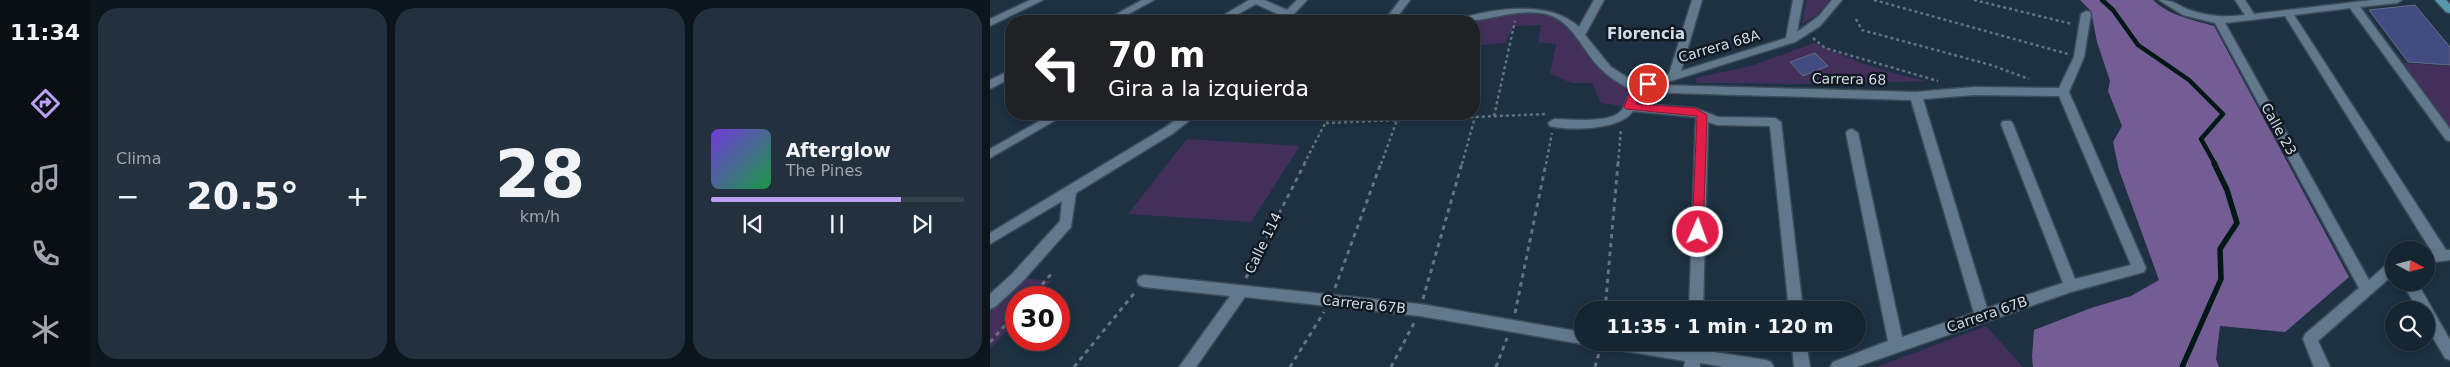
<!DOCTYPE html>
<html lang="es">
<meta charset="utf-8">
<style>
body{margin:0;font-family:"DejaVu Sans",sans-serif;background:#23313e;color:#f1f3f6;height:100vh;display:flex;flex-direction:column;font-size:19px;white-space:nowrap}
*{box-sizing:border-box;margin:0}
p{font-size:16px;color:#9ea5ac}
.icon{flex:none;width:28px;height:28px;fill:none;stroke:currentColor;stroke-width:2;stroke-linecap:round;stroke-linejoin:round}
.map{position:relative;flex:1;overflow:hidden}
.panel{display:flex;flex-direction:column;gap:8px;padding:8px;background:#0c141c;width:900px}
.panel>*{flex:none}
.top-card{position:absolute;left:15px;top:15px;width:475px;height:105px;border-radius:20px;box-shadow:0 2px 8px #0003,0 0 0 1px #35424d;background:#202124;color:#fff;overflow:hidden}
.needle{width:32px;rotate:97deg}
.controls{position:absolute;left:1395px;top:241px;display:grid;gap:10px}
.controls a{display:grid;place-items:center;width:50px;height:50px;border-radius:50%;background:#162532;box-shadow:0 2px 8px #0003,0 0 0 1px #35424d;font-size:25px}
.speed{position:absolute;left:15px;top:286px;display:flex;gap:10px;font-size:25px;font-weight:700;text-align:center}
.speed>*{display:grid;place-content:center;width:65px;height:65px;border-radius:50%;background:#162532;box-shadow:0 2px 8px #0003,0 0 0 1px #35424d;line-height:1}
.speed .limit{border:8px solid #d22;background:#fff;color:#111}
.pin{position:absolute;display:grid;place-items:center;width:42px;height:42px;color:#fff;margin:-21px;border:2px solid #fff;border-radius:50%;box-shadow:0 1px 5px #0007}
.me{position:absolute;width:55px;margin:-28px;rotate:2deg;stroke-linejoin:round;filter:drop-shadow(0 0 4px #0008)}
.turn{display:flex;align-items:center;gap:18px;height:105px;padding:0 20px;font-size:22px}
.turn .icon{width:65px;height:65px;stroke-width:2.5}
.turn b{display:block;font-size:35px;line-height:42px}
.big{font-size:38px;font-weight:600;line-height:1.1}
.panel .widget{flex:1;display:flex;flex-direction:column;justify-content:center;gap:8px;min-width:0;padding:0 18px;border-radius:20px;background:#23313e}
.panel .dial{align-items:center;gap:0}
.dial b{font-size:65px;line-height:1}
.song{display:flex;align-items:center;gap:15px}
.cover{width:60px;height:60px;border-radius:8px;background:linear-gradient(135deg,hsl(260 70% 55%),hsl(140 70% 35%))}
.played{height:5px;border-radius:2px;background:linear-gradient(90deg,#bca0f2 75%,#35424d 75%)}
.keys{display:flex;justify-content:space-around;direction:ltr}
.heat{display:flex;justify-content:space-between;align-items:center;font-size:28px;direction:ltr}
.panel .tiles{flex:1;display:grid;gap:8px;grid-template-columns:repeat(3,1fr)}
.trip{position:absolute;left:584px;top:301px;width:292px;height:50px;border-radius:25px;background:#162532;box-shadow:0 2px 8px #0003,0 0 0 1px #35424d;font-weight:600;line-height:50px;text-align:center}
main{display:flex;flex:1;min-height:0}
.menu{display:flex;flex-direction:column;width:90px;justify-content:space-around;align-items:center;background:#090f14;color:#9ea5ac}
.menu .icon{width:35px;height:35px}
.menu .active{color:#bca0f2}
.menu b{font-size:22px;color:#f1f3f6}
.map>svg:first-child{display:block}
.green{fill:#42305b}
.forest{fill:#735d94}
.lines{fill:none;stroke-linecap:round;stroke-linejoin:round}
.stream-far1{stroke:#001917;stroke-width:4.5}
.stream{stroke:#001917;stroke-width:5.5}
.building{fill:#424c81;stroke:#666c85}
.minor-casing{stroke:#3b4c5b;stroke-width:3}
.major-casing{stroke:#3b4c5b;stroke-width:3}
.path-far1{stroke:#637483;stroke-width:2.5;stroke-dasharray:3 3;stroke-linecap:butt}
.path{stroke:#637483;stroke-width:3;stroke-dasharray:4.5 4.5;stroke-linecap:butt}
.minor{fill:#62798d;fill-rule:evenodd}
.major{fill:#5597ad;fill-rule:evenodd}
.route{fill:#e11d48;stroke:#92132f}
.labels{text-anchor:middle;stroke-width:5;stroke-linejoin:round;paint-order:stroke}
.street-label{font-size:14px;fill:#d0dde8;stroke:#101820}
.neighbourhood-label{font-size:15px;font-weight:bold;fill:#d0dde8;stroke:#101820}
</style>
<main>
<nav class="menu">
<b>11:34</b>
<svg class="icon active" aria-label="directions" viewBox="0 0 24 24"><path d="M12 3l9 9-9 9-9-9zM9 14v-3h6M13 9l2 2-2 2"/></svg>
<svg class="icon" aria-label="music" viewBox="0 0 24 24"><path d="M9 18V5l10-2v13"/><circle cx="6" cy="18" r="3"/><circle cx="16" cy="16" r="3"/></svg>
<svg class="icon" aria-label="phone" viewBox="0 0 24 24"><path d="M5 4h4l2 5-3 2q2 4 5 5l2-3 5 2v4C11 20 4 13 5 4z"/></svg>
<svg class="icon" aria-label="climate" viewBox="0 0 24 24"><path d="M12 3v18M4 7l16 10M4 17L20 7"/></svg>
</nav>
<section class="panel">
<div class="tiles">
<div class="widget"><p>Clima</p>
<div class="heat"><a>−</a><b class="big">20.5°</b><a>+</a></div>
</div>
<div class="widget dial"><b>28</b><p>km/h</p></div>
<div class="widget">
<div class="song"><i class="cover"></i><div><b>Afterglow</b><p>The Pines</p></div></div>
<div class="played"></div>
<div class="keys"><svg class="icon" aria-label="previous" viewBox="0 0 24 24"><path d="M18 5L8 12l10 7zM5 5v14"/></svg><svg class="icon" aria-label="pause" viewBox="0 0 24 24"><path d="M8 5v14M16 5v14"/></svg><svg class="icon" aria-label="next" viewBox="0 0 24 24"><path d="M6 5l10 7-10 7zM19 5v14"/></svg></div>
</div>
</div>
</section>
<div class="map">
<svg width="1460" height="367" viewBox="0 0 1460 367">
<rect width="100%" height="100%" fill="#1d3142"/>
<path class="green" d="M 816,0 L 840,0 L 826,16 L 812,24 Z
M 539,11 L 564,16 L 584,34 L 610,68 L 646,88 L 639,107 L 611,103 L 602,83 L 582,83 L 560,74 L 566,44 L 548,42 L 551,25 L 524,26 L 515,43 L 484,46 L 484,21 L 472,21 L 510,13 Z
M 824,43 C 861,60 897,73 936,81 L 829,84 L 707,83 L 705,78 L 761,66 Z
M 1413,63 L 1460,66 L 1460,127 Z
M 197,139 L 310,146 L 261,222 L 138,214 Z
M 31,278 L 61,281 L 46,297 L 26,298 L 26,320 L 0,349 L 0,308 Z
M 996,326 L 1033,367 L 887,367 Z"/>
<path class="forest" d="M 1090,0 L 1163,0 C 1180,16 1203,20 1224,26 L 1359,277 L 1295,332 L 1230,326 L 1226,359 L 1229,367 L 1043,367 L 1042,357 L 1044,330 L 1101,308 L 1141,296 L 1169,280 L 1129,170 L 1123,142 L 1132,126 L 1118,91 L 1120,81 L 1107,42 L 1101,11 Z"/>
<g class="lines">
<path class="stream-far1" d="M 1112,0 L 1123,10 L 1148,45 L 1199,80 L 1233,114 L 1211,139 L 1225,164"/>
<path class="stream" d="M 1192,367 L 1231,279 L 1230,249 L 1247,223 L 1237,190 L 1224,163"/>
</g>
<path class="building" d="M 1425,5 L 1460,47 L 1460,65 L 1418,62 L 1379,10 Z
M 825,53 L 838,66 L 813,76 L 800,62 Z"/>
<g class="lines">
<defs>
<path id="minor" d="M 40,0 L 53,0 L 0,26 L 0,19 Z
M 152,0 L 164,0 L 126,21 L 114,21 Z
M 259,0 L 274,0 L 297,10 L 307,0 L 317,0 L 304,14 L 316,21 L 299,19 L 297,21 L 289,21 L 292,16 L 266,4 L 236,21 L 224,21 Z
M 410,0 L 420,0 L 404,21 L 394,21 Z
M 604,0 L 614,0 L 595,35 L 621,67 L 648,84 L 679,74 L 702,0 L 712,0 L 691,71 L 796,38 L 803,0 L 813,0 L 807,32 L 829,16 L 842,0 L 852,0 L 830,26 L 805,42 L 668,85 L 926,92 L 984,87 L 1069,88 L 1084,57 L 1091,14 L 1096,11 L 1100,12 L 1101,14 L 1094,57 L 1079,92 L 1156,268 L 1154,272 L 1081,292 L 866,367 L 840,367 L 843,362 L 898,341 L 856,133 L 858,130 L 862,129 L 868,133 L 912,337 L 984,313 L 921,100 L 650,92 L 646,104 L 705,108 L 728,117 L 785,118 L 791,122 L 813,310 L 799,310 L 780,126 L 727,125 L 718,122 L 713,310 L 699,310 L 706,117 L 643,111 C 631,130 580,131 560,126 L 558,123 L 564,119 C 579,119 620,124 631,111 C 636,106 638,97 640,89 C 629,83 618,77 609,67 C 590,47 581,17 551,13 C 522,9 495,23 467,21 L 468,19 C 506,8 560,0 589,27 ZM 984,95 L 1069,96 L 1141,265 L 1085,279 L 1023,124 L 1021,121 L 1013,121 L 1011,124 L 1073,283 L 997,308 L 933,99 Z
M 1169,0 C 1187,0 1188,7 1203,11 C 1221,17 1236,17 1255,15 L 1245,0 L 1255,0 L 1264,14 L 1382,0 L 1412,0 L 1407,3 L 1370,7 L 1460,129 L 1460,141 L 1456,140 L 1360,8 L 1304,15 L 1456,250 L 1460,250 L 1460,260 L 1436,263 L 1436,253 L 1442,252 L 1295,16 L 1235,23 L 1379,280 L 1399,262 L 1404,261 L 1404,274 L 1328,341 L 1340,367 L 1324,367 L 1313,339 L 1315,334 L 1369,288 L 1225,23 L 1193,15 Z
M 21,70 L 21,78 L 0,89 L 0,80 Z
M 62,114 L 76,114 L 0,158 L 0,149 Z
M 194,114 L 208,114 L 182,134 L 86,193 L 81,227 L 32,282 L 5,307 L 0,309 L 0,294 L 22,274 L 70,221 L 72,201 L 0,244 L 0,233 L 174,128 Z
M 154,275 L 430,304 L 592,332 L 592,342 L 597,342 L 592,344 L 430,316 L 255,297 L 206,367 L 189,367 L 240,296 L 154,287 L 149,285 L 147,281 L 149,277 Z
M 1412,282 L 1427,282 L 1460,340 L 1460,360 L 1455,358 L 1436,326 L 1436,310 L 1428,310 Z
M 610,342 L 662,342 L 697,348 L 698,342 L 712,342 L 711,350 L 776,360 L 781,362 L 784,367 L 734,367 L 710,363 L 710,367 L 694,367 L 695,361 L 617,348 L 612,347 Z
M 802,342 L 816,342 L 820,367 L 804,367 Z"/>
<path id="major" d="M 1445,0 L 1456,0 L 1460,4 L 1460,13 L 1456,12 Z"/>
</defs>
<use href="#minor" class="minor-casing"/>
<use href="#major" class="major-casing"/>
<path class="path-far1" d="M 884,0 L 1078,54
M 984,0 L 1082,24
M 866,19 L 872,30 L 1001,65 L 1039,79
M 823,38 L 835,48 L 948,81
M 504,116 L 525,21
M 396,120 L 399,114
M 336,123 L 557,114
M 314,164 L 340,114
M 391,164 L 407,120
M 472,164 L 485,117
M 556,164 L 562,133
M 628,164 L 631,129"/>
<path class="path" d="M 256,278 L 315,163
M 345,288 L 391,163
M 40,298 L 63,272
M 433,299 L 472,163
M 615,310 L 628,163
M 525,313 L 556,163
M 0,342 L 26,313
M 84,367 L 146,291
M 300,367 L 334,312
M 401,367 L 424,323
M 506,367 L 517,338
M 605,367 L 609,353"/>
<use href="#minor" class="minor"/>
<use href="#major" class="major"/>
</g>
<path class="route" d="M 658,80 L 663,84 L 650,90 L 646,104 L 705,108 L 717,115 L 713,235 L 708,237 L 702,232 L 707,116 L 636,109 L 634,107 L 642,86 Z"/>
<g class="labels">
<g class="street-label">
<text transform="translate(729 46) rotate(-16)" y="5">Carrera 68A</text>
<text transform="translate(859 79) rotate(1)" y="5">Carrera 68</text>
<text transform="translate(1289 129) rotate(61)" y="5">Calle 23</text>
<text transform="translate(273 243) rotate(-64)" y="5">Calle 114</text>
<text transform="translate(374 304) rotate(6)" y="5">Carrera 67B</text>
<text transform="translate(997 314) rotate(-19)" y="5">Carrera 67B</text>
</g>
<g class="neighbourhood-label">
<text x="656" y="39">Florencia</text>
</g>
</g>
</svg>
<div class="controls">
<a><svg class="needle" viewBox="-14 -14 28 28"><path d="M0-13l5 13h-10z" fill="#e53935"/><path d="M0 13l5-13h-10z" fill="#9ea5ac"/></svg></a>
<a><svg class="icon" aria-label="search" viewBox="0 0 24 24"><circle cx="10" cy="10" r="6"/><path d="M15 15l6 6"/></svg></a>
</div>
<div class="speed"><div class="limit">30</div></div>
<div class="pin" style="left:658px;top:84px;background:#d93025"><svg class="icon" aria-label="arrive" viewBox="0 0 24 24"><path d="M6 21V4h12l-3 4 3 4H6"/></svg></div>
<svg class="me" style="left:708px;top:232px" viewBox="-20 -20 40 40"><circle r="17" fill="#e11d48" stroke="#fff" stroke-width="3"/><path d="M0-11L8 9 0 5-8 9z" fill="#fff"/></svg>
<div class="trip">11:35 · 1 min · 120 m</div>
<div class="top-card">
<div class="turn"><svg class="icon" aria-label="left" viewBox="0 0 24 24"><path d="M17 20v-9H6M10 6l-5 5 5 5"/></svg><div><b>70 m</b>Gira a la izquierda</div></div>
</div>
</div>
</main>
